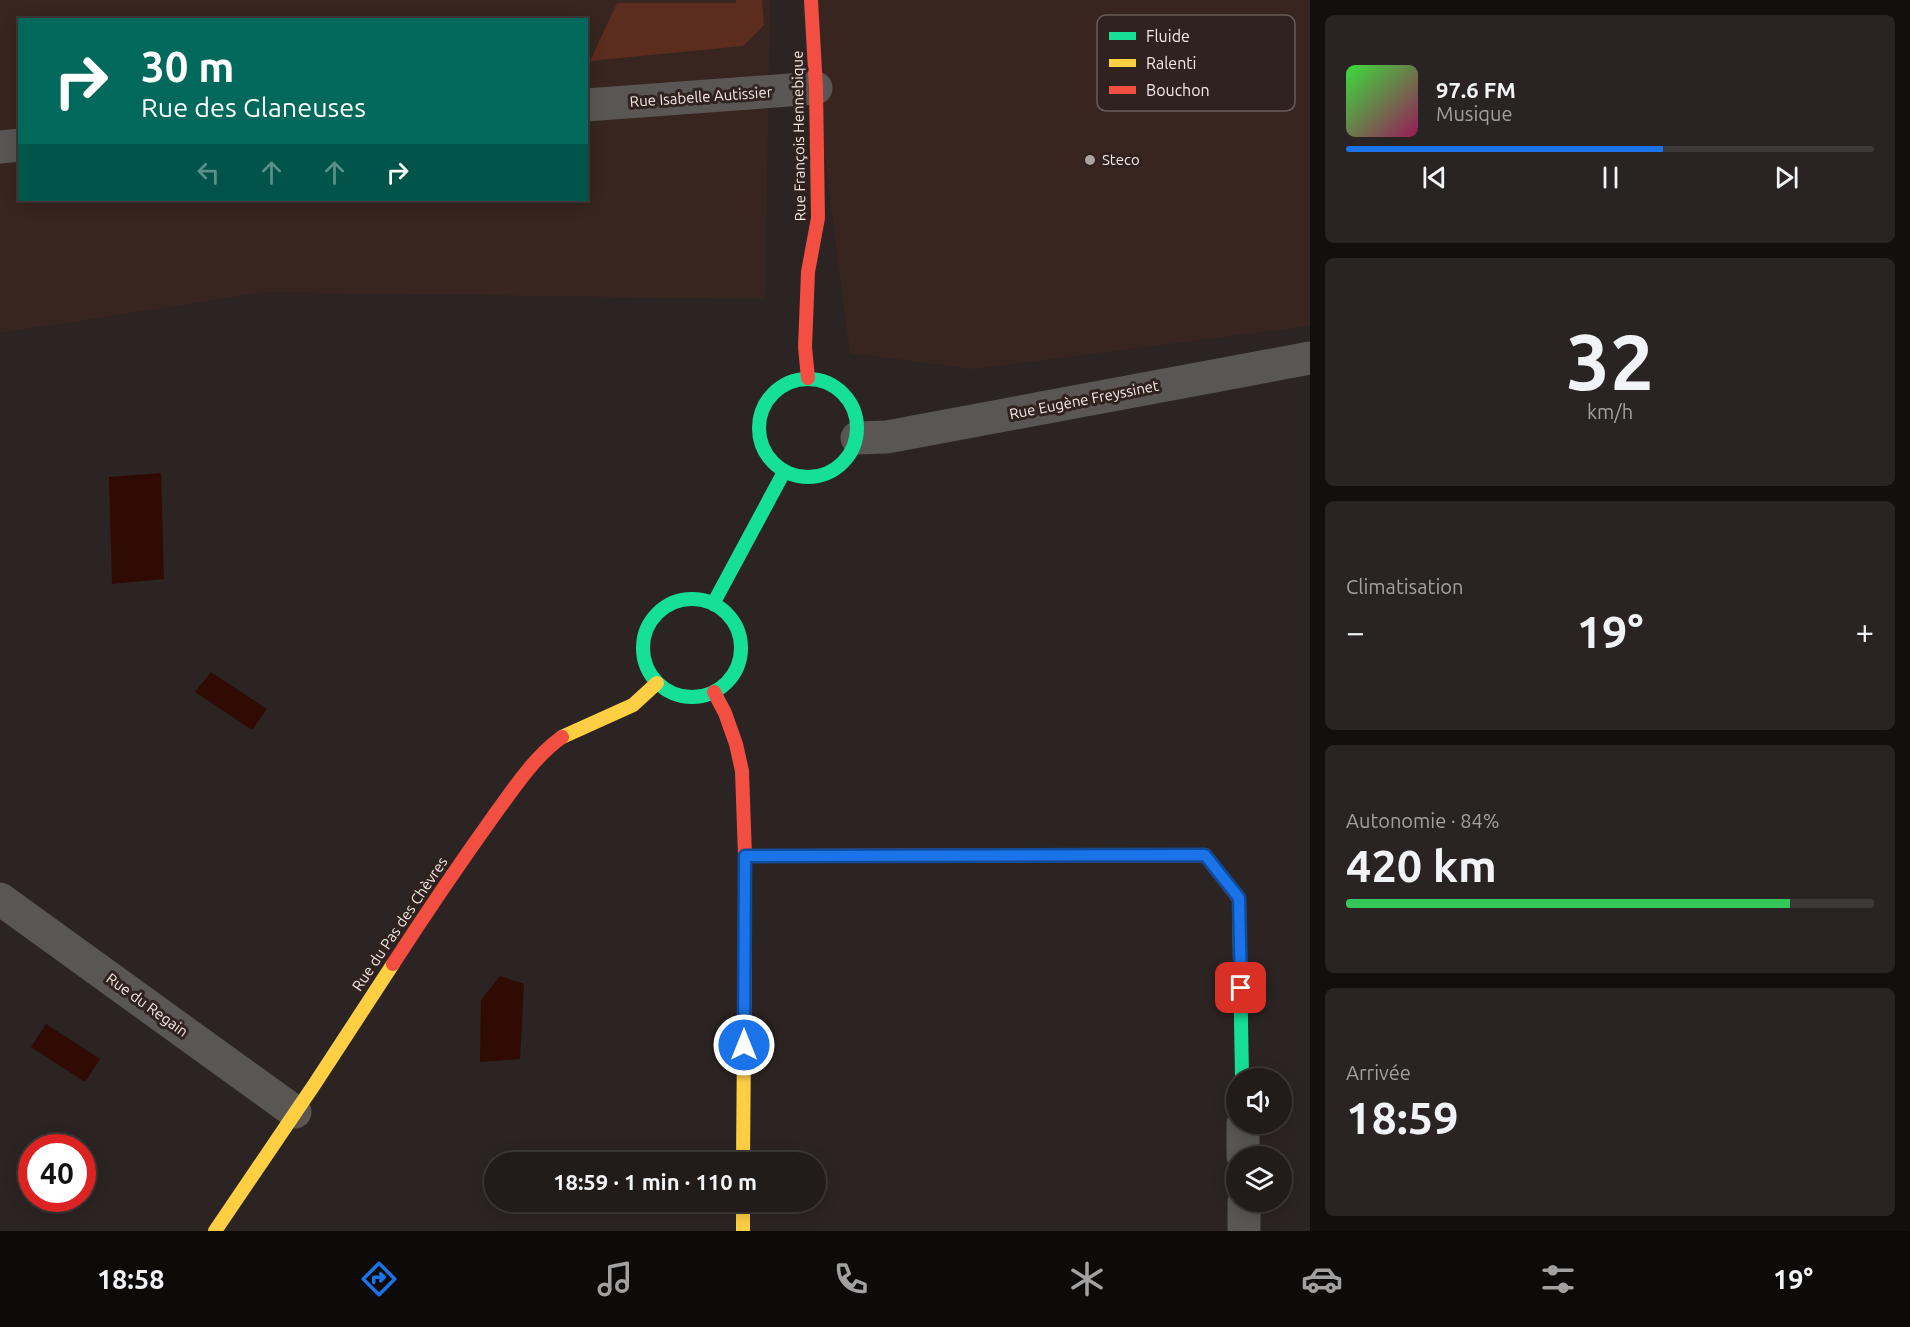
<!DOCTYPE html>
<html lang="fr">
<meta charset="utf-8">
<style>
body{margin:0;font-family:Ubuntu,sans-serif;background:#292423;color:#f1f3f6;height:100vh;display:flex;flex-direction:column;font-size:22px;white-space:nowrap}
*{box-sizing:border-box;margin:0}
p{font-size:20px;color:#a2a1a2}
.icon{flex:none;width:33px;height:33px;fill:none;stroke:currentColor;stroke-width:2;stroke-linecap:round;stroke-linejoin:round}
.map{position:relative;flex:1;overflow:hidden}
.sheet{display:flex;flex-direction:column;gap:15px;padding:15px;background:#120f0e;width:600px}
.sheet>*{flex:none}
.banner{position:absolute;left:18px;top:18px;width:570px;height:183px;border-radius:0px;box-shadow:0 3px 15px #0003,0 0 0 2px #3e3939;background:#00695c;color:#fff;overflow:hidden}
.tools{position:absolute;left:1226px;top:1068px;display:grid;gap:12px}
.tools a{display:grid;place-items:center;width:66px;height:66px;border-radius:50%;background:#211b1a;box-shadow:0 3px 15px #0003,0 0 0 2px #3e3939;font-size:30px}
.speed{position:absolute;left:18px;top:1134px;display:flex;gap:12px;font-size:30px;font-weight:700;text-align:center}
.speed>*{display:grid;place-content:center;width:78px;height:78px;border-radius:50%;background:#211b1a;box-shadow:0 3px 15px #0003,0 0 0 2px #3e3939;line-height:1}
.speed .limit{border:9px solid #d22;background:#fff;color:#111}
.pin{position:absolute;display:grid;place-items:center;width:51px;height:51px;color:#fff;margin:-26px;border-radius:12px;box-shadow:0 3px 9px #0006}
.me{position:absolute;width:66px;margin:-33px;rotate:0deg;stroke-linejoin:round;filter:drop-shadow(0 0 4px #0008)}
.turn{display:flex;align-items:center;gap:21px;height:126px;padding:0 24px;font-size:27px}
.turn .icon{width:78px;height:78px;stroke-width:2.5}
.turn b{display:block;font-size:42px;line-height:51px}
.lanes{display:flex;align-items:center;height:57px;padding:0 24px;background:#0003;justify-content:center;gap:30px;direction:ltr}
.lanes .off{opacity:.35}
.big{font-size:45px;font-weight:600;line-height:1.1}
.sheet .widget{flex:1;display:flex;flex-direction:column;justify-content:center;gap:9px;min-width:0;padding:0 21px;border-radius:9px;background:#292423}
.sheet .dial{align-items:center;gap:0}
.dial b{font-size:78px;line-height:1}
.song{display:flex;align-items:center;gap:18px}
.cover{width:72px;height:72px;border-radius:9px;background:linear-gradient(135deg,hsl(120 70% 55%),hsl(330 70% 35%))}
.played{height:6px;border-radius:3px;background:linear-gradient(90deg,#1a73e8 60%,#3e3939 60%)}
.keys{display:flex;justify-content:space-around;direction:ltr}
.heat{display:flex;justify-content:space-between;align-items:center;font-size:33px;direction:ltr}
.charge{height:9px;border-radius:4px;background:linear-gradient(90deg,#34c759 84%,#3e3939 0)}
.trip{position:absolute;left:484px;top:1152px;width:342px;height:60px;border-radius:30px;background:#211b1a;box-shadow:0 3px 15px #0003,0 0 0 2px #3e3939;font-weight:600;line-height:60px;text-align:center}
.tabs{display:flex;height:96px;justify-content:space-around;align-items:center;background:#0d0b0a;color:#a2a1a2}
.tabs .icon{width:42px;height:42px}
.tabs .selected{color:#1a73e8}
.tabs b{font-size:27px;color:#f1f3f6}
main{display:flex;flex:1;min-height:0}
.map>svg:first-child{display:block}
.built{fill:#38251f;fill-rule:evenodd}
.green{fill:#5c2c1e}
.water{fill:#2f0b03}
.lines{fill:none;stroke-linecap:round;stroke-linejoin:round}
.street{stroke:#595654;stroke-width:33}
.fast{stroke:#16e098;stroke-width:14}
.slow{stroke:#ffcf43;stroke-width:14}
.jam{stroke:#f24e42;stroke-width:14}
.route-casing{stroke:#114b97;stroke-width:15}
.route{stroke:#1a73e8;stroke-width:10}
.poi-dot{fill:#ada4a1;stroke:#30221e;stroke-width:2}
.labels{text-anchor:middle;stroke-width:6;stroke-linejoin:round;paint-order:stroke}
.street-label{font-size:15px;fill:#f3e9e6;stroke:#30221e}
.poi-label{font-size:15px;fill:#f3e9e6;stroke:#30221e;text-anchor:start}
.key{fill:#30221e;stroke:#6a5e5a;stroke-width:1.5}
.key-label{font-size:16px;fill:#f3e9e6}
</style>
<main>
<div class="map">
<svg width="1310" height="1231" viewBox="0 0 1310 1231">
<rect width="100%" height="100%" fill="#2c2422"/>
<path class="built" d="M 0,0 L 770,0 L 765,299 L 266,292 L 0,333 ZM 20,20 L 586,20 L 586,200 L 20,200 Z
M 809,0 L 1310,0 L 1310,326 L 973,369 L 850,353 L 816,88 Z"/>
<path class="green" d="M 736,0 L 762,0 L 764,25 L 743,46 L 590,61 L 617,3 L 736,3 Z"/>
<path class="water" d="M 161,473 L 164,579 L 112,584 L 109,477 Z
M 211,672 L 267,709 L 252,730 L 195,692 Z
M 500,976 L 524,984 L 520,1059 L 480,1062 L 481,1000 Z
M 46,1024 L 100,1059 L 85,1082 L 31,1047 Z"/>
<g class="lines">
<path class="street" d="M 586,105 L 816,88
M 0,147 L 20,145
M 857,438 L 887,437 L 1310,358
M 0,899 L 295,1112
M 1243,1124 L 1243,1156
M 1244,1202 L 1244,1231"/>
<path class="fast" d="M759 428a49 49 0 1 1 98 0a49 49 0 1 1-98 0Z
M643 648a49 49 0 1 1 98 0a49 49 0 1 1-98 0Z
M 713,604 L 784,472
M 1239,903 L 1242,1078"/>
<path class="slow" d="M 562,737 L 633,705 L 657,683
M 743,1162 L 745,922
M 743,1202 L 743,1231
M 215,1231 L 314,1085 L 393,964"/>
<path class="jam" d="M 808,378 L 805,347 L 808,272 L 818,218 L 816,88 L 811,0
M 714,692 L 725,713 L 736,744 L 742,771 L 745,856 L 745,922
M 745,856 L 1205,855 L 1239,899 L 1239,903
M 393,964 C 426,913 460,863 495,814 C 515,787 534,757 562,737"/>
</g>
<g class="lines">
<defs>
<path id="route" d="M 744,1045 L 745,856 L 1205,855 L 1239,898 L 1241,988"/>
</defs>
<use href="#route" class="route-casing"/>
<use href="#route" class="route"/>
</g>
<circle class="poi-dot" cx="1090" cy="160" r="6"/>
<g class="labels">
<g class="street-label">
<text transform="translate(701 97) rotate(-4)" y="5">Rue Isabelle Autissier</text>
<text transform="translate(799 136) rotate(-91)" y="5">Rue François Hennebique</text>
<text transform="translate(1084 400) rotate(-11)" y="5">Rue Eugène Freyssinet</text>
<text transform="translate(400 924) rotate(-56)" y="5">Rue du Pas des Chèvres</text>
<text transform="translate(147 1005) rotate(36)" y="5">Rue du Regain</text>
</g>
<g class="poi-label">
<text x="1102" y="165">Steco</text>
</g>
</g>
<rect x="1097" y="15" width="198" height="96" rx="9" class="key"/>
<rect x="1109" y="32" width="27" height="8" fill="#16e098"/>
<rect x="1109" y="59" width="27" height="8" fill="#ffcf43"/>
<rect x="1109" y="86" width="27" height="8" fill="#f24e42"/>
<g class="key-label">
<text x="1146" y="42">Fluide</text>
<text x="1146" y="69">Ralenti</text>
<text x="1146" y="96">Bouchon</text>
</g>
</svg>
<div class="tools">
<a><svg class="icon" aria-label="sound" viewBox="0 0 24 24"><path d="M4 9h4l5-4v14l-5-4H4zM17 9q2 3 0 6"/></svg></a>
<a><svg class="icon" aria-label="layers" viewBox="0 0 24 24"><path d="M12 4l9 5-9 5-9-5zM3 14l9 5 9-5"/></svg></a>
</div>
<div class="speed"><div class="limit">40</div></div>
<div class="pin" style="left:1241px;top:988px;background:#d93025"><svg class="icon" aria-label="arrive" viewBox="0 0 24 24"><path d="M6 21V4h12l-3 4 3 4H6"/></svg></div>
<svg class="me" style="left:744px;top:1045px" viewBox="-20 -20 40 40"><circle r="17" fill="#1a73e8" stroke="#fff" stroke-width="3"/><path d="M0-11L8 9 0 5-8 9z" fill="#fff"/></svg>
<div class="trip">18:59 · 1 min · 110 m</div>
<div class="banner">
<div class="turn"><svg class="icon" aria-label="right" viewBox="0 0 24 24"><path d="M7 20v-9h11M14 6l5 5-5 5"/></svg><div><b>30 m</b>Rue des Glaneuses</div></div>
<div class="lanes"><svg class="icon off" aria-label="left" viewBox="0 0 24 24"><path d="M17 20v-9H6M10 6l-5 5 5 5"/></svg><svg class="icon off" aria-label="ahead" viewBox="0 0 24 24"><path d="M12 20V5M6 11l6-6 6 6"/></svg><svg class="icon off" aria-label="ahead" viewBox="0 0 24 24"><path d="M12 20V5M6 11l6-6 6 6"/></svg><svg class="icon" aria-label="right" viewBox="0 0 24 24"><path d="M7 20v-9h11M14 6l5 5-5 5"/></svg></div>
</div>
</div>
<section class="sheet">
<div class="widget">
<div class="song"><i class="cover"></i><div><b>97.6 FM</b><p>Musique</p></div></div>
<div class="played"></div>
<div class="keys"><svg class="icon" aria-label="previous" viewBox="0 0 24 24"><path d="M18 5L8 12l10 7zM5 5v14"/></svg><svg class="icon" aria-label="pause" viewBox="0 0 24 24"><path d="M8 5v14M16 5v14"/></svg><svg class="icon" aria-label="next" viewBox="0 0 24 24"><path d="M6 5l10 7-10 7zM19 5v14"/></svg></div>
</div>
<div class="widget dial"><b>32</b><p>km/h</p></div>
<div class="widget"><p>Climatisation</p>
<div class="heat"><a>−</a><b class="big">19°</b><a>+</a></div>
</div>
<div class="widget"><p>Autonomie · 84%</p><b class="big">420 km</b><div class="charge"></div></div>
<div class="widget"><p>Arrivée</p><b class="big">18:59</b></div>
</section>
</main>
<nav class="tabs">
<b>18:58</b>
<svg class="icon selected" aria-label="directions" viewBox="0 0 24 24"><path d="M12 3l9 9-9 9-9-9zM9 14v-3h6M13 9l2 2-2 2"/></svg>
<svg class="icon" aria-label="music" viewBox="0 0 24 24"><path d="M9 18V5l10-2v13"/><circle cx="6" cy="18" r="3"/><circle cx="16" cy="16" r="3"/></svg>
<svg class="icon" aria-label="phone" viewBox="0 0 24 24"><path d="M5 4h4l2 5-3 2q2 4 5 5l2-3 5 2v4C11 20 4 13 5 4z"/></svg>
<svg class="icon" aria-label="climate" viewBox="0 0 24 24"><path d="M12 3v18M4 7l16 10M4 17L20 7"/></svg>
<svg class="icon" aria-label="car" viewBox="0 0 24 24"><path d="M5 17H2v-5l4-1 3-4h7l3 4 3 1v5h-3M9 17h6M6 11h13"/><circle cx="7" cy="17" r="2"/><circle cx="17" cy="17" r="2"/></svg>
<svg class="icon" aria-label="filters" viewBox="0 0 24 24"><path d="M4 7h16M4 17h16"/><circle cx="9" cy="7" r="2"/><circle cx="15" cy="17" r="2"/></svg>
<b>19°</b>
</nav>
